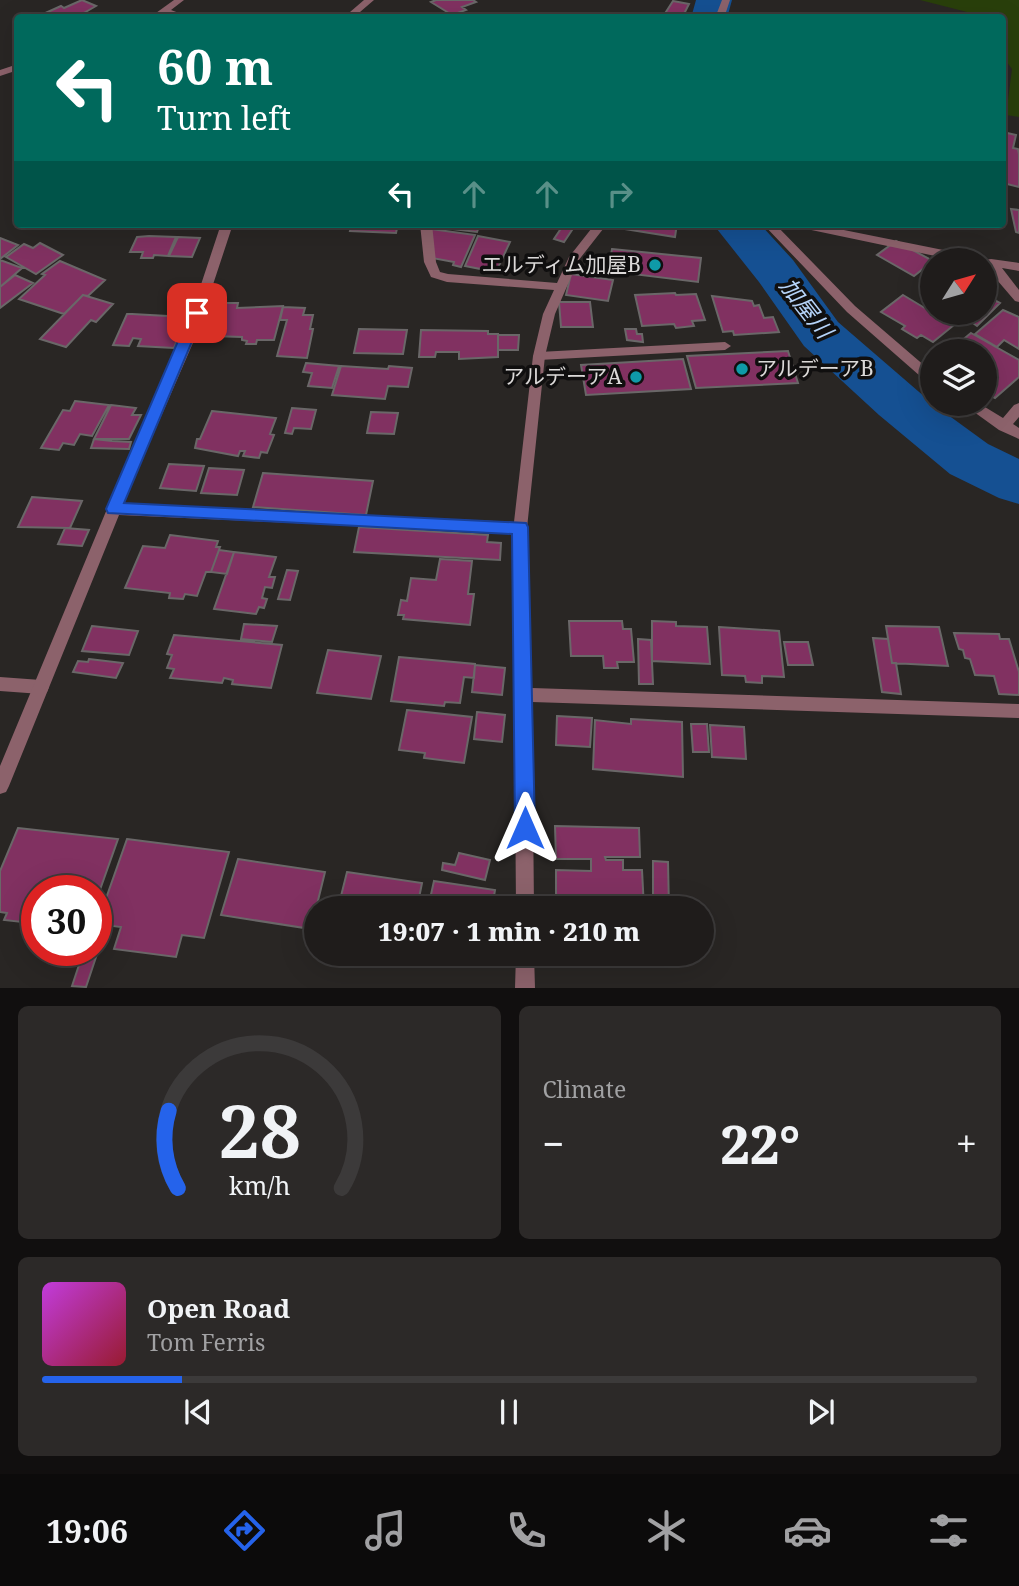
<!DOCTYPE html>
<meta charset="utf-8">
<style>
body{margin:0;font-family:"Noto Serif","Noto Sans JP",serif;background:#2c2928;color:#f1f3f6;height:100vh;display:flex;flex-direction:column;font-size:26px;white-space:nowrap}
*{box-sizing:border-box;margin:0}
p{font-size:23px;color:#a1a1a3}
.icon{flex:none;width:38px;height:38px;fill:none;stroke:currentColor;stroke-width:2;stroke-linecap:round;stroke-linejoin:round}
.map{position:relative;height:988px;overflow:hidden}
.side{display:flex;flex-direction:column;gap:18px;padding:18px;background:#110f0f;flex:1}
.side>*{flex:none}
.guide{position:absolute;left:14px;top:14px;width:992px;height:214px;border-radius:7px;box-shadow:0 7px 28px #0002,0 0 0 2px #3c3a3a;background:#00695c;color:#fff;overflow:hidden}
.needle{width:46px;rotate:53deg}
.controls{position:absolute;left:920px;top:248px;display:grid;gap:14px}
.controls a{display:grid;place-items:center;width:77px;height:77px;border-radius:50%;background:#1f1c1b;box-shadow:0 7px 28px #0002,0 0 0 2px #3c3a3a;font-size:35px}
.speed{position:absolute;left:21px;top:875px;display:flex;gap:14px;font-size:35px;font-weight:700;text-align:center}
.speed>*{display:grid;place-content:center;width:91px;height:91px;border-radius:50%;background:#1f1c1b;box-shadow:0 7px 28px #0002,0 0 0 2px #3c3a3a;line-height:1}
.speed .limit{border:10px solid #d22;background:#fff;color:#111}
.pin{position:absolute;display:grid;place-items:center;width:60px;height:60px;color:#fff;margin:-30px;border-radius:14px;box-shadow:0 4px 10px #0006}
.me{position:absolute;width:77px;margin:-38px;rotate:0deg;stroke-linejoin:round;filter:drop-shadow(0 0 5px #0008)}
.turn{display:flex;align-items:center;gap:24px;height:147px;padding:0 28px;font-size:32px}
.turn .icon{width:91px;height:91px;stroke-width:2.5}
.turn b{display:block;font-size:49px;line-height:60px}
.lanes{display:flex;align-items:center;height:66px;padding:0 28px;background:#0003;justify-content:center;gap:35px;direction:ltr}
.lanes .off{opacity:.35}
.big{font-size:52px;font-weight:800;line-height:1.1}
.side .tile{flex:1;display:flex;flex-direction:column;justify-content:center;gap:10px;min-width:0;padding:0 24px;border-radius:10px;background:#2c2928}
.side .dial{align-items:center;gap:0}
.dial svg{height:182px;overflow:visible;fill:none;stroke:#3c3a3a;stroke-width:7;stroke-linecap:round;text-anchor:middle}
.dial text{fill:#f1f3f6;stroke:none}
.song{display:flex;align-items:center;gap:21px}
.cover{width:84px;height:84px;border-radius:10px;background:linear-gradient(135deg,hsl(290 70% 55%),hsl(350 70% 35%))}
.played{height:7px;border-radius:4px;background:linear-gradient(90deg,#2563eb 15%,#3c3a3a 15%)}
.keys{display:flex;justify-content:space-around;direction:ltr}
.heat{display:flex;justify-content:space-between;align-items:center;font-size:38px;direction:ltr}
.side .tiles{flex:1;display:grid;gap:18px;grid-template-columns:1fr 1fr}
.tile:last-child{grid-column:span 2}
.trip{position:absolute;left:304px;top:896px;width:410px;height:70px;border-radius:35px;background:#1f1c1b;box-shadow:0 7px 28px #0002,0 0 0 2px #3c3a3a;font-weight:800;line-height:70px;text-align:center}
.tabs{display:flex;height:112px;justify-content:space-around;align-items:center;background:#0c0b0b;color:#a1a1a3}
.tabs .icon{width:49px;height:49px}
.tabs .selected{color:#2563eb}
.tabs b{font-size:32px;color:#f1f3f6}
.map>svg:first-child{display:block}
.green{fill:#293f0b}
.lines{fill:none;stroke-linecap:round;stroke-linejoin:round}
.river{fill:#155092;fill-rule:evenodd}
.building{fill:#813161;stroke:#6a6768;stroke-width:2}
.lane{fill:#8c626b;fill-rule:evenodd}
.street{fill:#8c626b;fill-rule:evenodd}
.route{fill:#2563eb;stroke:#184099;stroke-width:2}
.culture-dot{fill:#0f9aa8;stroke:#100f0f;stroke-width:2.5}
.labels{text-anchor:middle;stroke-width:7;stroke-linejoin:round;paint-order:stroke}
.poi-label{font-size:21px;fill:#dbd9d8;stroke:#100f0f;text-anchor:end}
.water-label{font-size:23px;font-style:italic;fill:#b5d3f8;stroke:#100f0f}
</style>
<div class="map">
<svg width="1019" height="988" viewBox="0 0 1019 988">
<rect width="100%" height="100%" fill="#292624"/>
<path class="green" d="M 920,0 L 1019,0 L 1019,117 L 1006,115 L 1012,69 L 1003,57 L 1003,18 L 971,17 L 967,12 Z"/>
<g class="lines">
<path class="river" d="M 696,0 L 732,0 L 727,18 L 691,18 Z
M 713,224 L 760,224 L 793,260 L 838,322 L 933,404 L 988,444 L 1019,459 L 1019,504 L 999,498 L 950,474 L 879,415 L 804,346 L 759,282 Z"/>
</g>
<path class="building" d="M 82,0 L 96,6 L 75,18 L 41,18 L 44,17 L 41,15 L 61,6 L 64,8 Z
M 436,0 L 473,0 L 476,2 L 462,7 L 466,10 L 452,15 L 431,2 Z
M 673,1 L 689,4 L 682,18 L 664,15 Z
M 1003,132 L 1016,135 L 1013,148 L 1018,149 L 1019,154 L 1019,187 L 1003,183 Z
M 1011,209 L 1019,210 L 1019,233 L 1016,232 Z
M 352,224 L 398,224 L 396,233 L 350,231 Z
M 444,224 L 480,224 L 477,232 L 443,228 Z
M 564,224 L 576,224 L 564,242 L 554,239 Z
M 619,224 L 677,224 L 675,237 L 618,228 Z
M 431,229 L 475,235 L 461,267 L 453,265 L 454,262 L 432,258 Z
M 478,236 L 510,242 L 496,272 L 465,266 Z
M 137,237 L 149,236 L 176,237 L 168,256 L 154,255 L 153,258 L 141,258 L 143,252 L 130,252 Z
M 178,237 L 200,238 L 192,257 L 169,256 Z
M 0,238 L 18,245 L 0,259 Z
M 896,241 L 933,261 L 914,276 L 877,255 Z
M 40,243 L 63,255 L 36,274 L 6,257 L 24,244 L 33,248 Z
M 612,249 L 701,258 L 698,282 L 608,271 Z
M 0,260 L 22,268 L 0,287 Z
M 60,261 L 105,280 L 88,296 L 83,295 L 64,314 L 19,299 L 45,275 L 42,274 Z
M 571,274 L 613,280 L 608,301 L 566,295 Z
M 15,275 L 33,283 L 0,308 L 0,287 Z
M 675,293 L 676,295 L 696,294 L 705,320 L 692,321 L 694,326 L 676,328 L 674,324 L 642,326 L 635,295 Z
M 83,295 L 113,304 L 96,322 L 91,320 L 66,347 L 40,339 Z
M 903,295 L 933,313 L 954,325 L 933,342 L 921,335 L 917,338 L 902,329 L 905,326 L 881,312 Z
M 985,295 L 1000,303 L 977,326 L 959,313 L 985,313 Z
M 712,296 L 752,301 L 754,306 L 759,305 L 764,318 L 773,317 L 779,332 L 734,335 L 733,331 L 723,332 Z
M 559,302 L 590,302 L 593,327 L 561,327 Z
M 216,303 L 238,303 L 237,308 L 283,306 L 274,340 L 257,340 L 256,344 L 246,344 L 247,341 L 242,340 L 242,337 L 212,336 L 216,324 L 209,324 Z
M 283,307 L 305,308 L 303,315 L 313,315 L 310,329 L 313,329 L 307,358 L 277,356 L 287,320 L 280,320 Z
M 1003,310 L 1019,317 L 1019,349 L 1004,340 L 997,347 L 975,334 Z
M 127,314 L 132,314 L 185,317 L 174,348 L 138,346 L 141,339 L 133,338 L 129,346 L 113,345 Z
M 359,329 L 407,330 L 403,354 L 354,353 Z
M 625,329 L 636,329 L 637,334 L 642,334 L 643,342 L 627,340 Z
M 421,330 L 488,331 L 488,334 L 498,334 L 498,357 L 459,359 L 459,352 L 436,352 L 435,357 L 419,357 Z
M 971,333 L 1019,360 L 1019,377 L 995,398 L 985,393 L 985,352 L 948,352 Z
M 498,335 L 519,335 L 518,350 L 498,350 Z
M 788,351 L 798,383 L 696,388 L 687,356 Z
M 683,359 L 691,389 L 586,395 L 581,365 Z
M 306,363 L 339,366 L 332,388 L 308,386 L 312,373 L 303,372 Z
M 341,366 L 388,369 L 389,366 L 412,368 L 408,387 L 388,386 L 385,399 L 332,395 Z
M 75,401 L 109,405 L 92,436 L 80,434 L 74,445 L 63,443 L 59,450 L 41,448 L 63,410 L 70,411 Z
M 111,405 L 136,408 L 132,415 L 141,415 L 129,439 L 94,439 Z
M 292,408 L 316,410 L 311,429 L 294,428 L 292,434 L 285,433 Z
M 212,411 L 276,418 L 270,434 L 274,435 L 267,453 L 261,452 L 259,458 L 243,456 L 245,451 L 240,451 L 238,456 L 195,448 L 197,439 L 200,439 Z
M 371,412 L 398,413 L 394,434 L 367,433 Z
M 94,439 L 112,441 L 131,442 L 129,449 L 91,448 Z
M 169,464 L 204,466 L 196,491 L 160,488 Z
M 209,468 L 244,470 L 237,495 L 201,493 Z
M 263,473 L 373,481 L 366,515 L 253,507 Z
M 32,497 L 82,501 L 70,528 L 18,527 Z
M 359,527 L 488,535 L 487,542 L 501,543 L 500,560 L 354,552 Z
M 65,528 L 89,530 L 82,546 L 58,544 Z
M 170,535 L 218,541 L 216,547 L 220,547 L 211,572 L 206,572 L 197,596 L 185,594 L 183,599 L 169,598 L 170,593 L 125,588 L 143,546 L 165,548 Z
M 219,550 L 234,552 L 227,574 L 211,572 Z
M 234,552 L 276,557 L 269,577 L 275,577 L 272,588 L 265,587 L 262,598 L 267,599 L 264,608 L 259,607 L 256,614 L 214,609 Z
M 440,559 L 472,561 L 468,594 L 474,594 L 470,625 L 403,619 L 404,615 L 398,615 L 401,600 L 407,601 L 411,578 L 436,580 Z
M 287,570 L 298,571 L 290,600 L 278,599 Z
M 569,621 L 622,621 L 623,629 L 631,629 L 634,662 L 617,662 L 618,668 L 604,668 L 603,656 L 571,656 Z
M 652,621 L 676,622 L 676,626 L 707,627 L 710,664 L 652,661 Z
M 244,624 L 277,626 L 272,642 L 241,639 Z
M 92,626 L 138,631 L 129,655 L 82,651 Z
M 886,626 L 939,627 L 948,666 L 892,663 Z
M 719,627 L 779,631 L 784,677 L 762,676 L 762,683 L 746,682 L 745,676 L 722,675 Z
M 954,633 L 999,634 L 1000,639 L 1009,639 L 1019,672 L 1019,695 L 999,694 L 994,676 L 975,675 L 970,659 L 965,658 L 963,650 L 959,649 Z
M 174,635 L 282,645 L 271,688 L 232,684 L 233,680 L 224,678 L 222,683 L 170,678 L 174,669 L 167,668 L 172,655 L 167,654 Z
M 873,638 L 888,639 L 892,663 L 896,663 L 901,694 L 882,692 Z
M 638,639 L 651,640 L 653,684 L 639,684 Z
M 784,642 L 808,642 L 813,665 L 788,665 Z
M 328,650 L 381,656 L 371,699 L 317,693 Z
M 399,657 L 475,664 L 474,678 L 464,677 L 460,703 L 445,702 L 444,706 L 391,701 Z
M 89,659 L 123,663 L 116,678 L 73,672 L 78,661 L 88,662 Z
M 475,665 L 505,668 L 502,695 L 472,692 Z
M 407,710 L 472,717 L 464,763 L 424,758 L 425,753 L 399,750 Z
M 477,712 L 505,715 L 502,742 L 474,739 Z
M 557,716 L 592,718 L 590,747 L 556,745 Z
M 631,719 L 682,722 L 683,777 L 593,769 L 595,720 L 631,724 Z
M 691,724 L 707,724 L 709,752 L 693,752 Z
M 710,725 L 744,727 L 746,759 L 712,757 Z
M 555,826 L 639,828 L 640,857 L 605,857 L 606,860 L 623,860 L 623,870 L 642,870 L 644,908 L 556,908 L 556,870 L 591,871 L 591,859 L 556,859 Z
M 18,828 L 118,839 L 96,901 L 96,891 L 37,891 L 37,919 L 33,918 L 31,923 L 4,920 L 7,913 L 0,912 L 0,871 Z
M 127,839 L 229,852 L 204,938 L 182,935 L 176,957 L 114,949 L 121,927 L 97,924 Z
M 459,853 L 490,860 L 485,880 L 442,870 L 443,863 L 455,865 Z
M 238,859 L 325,872 L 311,929 L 221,915 Z
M 653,861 L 668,862 L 669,908 L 653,908 Z
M 347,872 L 422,883 L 417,908 L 338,908 Z
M 434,881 L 495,890 L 492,908 L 428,908 Z
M 96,929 L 105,930 L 86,987 L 72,986 L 84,950 L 96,950 Z
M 592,954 L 646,954 L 646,956 L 616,955 L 616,962 L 598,962 L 598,957 L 593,957 Z"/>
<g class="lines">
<path class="lane" d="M 725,342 L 731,346 L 725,350 L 539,360 L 533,356 L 539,352 Z
M 0,677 L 41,680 L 47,682 L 49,687 L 47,692 L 41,694 L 0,691 Z"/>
<path class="street" d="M 174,0 L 184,0 L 171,10 L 192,18 L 176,18 L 165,14 L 160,18 L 149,18 Z
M 364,0 L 374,0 L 353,18 L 343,18 Z
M 722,0 L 730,0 L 724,18 L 715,18 Z
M 18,64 L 18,70 L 0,76 L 0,70 Z
M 221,224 L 233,224 L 196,336 L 123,504 L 514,522 L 533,356 L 543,314 L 554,290 L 447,282 L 431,277 L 424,262 L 420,224 L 432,224 L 436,262 L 440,272 L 448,274 L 557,283 L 569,257 L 595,224 L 607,224 L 578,261 L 555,314 L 545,356 L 527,528 L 532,688 L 1019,704 L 1019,718 L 532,702 L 534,908 L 516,908 L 513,533 L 119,515 L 9,786 L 6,792 L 0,794 L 0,766 L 107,509 L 184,336 Z
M 763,224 L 775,224 L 855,306 L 933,373 L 933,384 L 928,383 L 847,312 Z
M 791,224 L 814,224 L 978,257 L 984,261 L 959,261 L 797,227 Z
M 991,259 L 1019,263 L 1019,271 L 1002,268 L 1019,290 L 1019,302 L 1015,301 L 985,266 L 985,260 Z
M 1019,403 L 1019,417 L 1013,424 L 1019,428 L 1019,439 L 999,430 L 963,404 L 980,404 L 1003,418 L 1014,405 Z
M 516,954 L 534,954 L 535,988 L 515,988 Z"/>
</g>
<path class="route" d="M 197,309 L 204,313 L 124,503 L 526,523 L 528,527 L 535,828 L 532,835 L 525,838 L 518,835 L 515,828 L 512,534 L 108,513 L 106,509 L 190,313 Z"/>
<g class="culture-dot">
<circle cx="655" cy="265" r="7"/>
<circle cx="742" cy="369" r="7"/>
<circle cx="636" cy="377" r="7"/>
</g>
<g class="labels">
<g class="poi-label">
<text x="641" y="272">エルディム加屋B</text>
<text x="756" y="376" text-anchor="start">アルデーアB</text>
<text x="622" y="384">アルデーアA</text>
</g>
<g class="water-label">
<text transform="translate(806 308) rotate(52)" y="8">加屋川</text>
</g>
</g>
</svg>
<div class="controls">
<a><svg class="needle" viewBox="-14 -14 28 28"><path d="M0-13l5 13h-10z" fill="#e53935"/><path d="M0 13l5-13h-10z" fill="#a1a1a3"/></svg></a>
<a><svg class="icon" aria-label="layers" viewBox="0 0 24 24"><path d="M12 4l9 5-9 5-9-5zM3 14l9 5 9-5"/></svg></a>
</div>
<div class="speed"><div class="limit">30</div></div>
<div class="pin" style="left:197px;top:313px;background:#d93025"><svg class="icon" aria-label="arrive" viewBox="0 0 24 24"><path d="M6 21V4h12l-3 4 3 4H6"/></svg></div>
<svg class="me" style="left:525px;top:828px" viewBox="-20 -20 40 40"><path d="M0-17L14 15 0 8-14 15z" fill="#2563eb" stroke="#fff" stroke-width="4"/></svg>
<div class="trip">19:07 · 1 min · 210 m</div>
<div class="guide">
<div class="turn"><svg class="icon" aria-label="left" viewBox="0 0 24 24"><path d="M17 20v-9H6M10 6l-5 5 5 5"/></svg><div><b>60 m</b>Turn left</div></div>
<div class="lanes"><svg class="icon" aria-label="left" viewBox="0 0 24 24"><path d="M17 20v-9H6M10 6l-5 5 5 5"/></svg><svg class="icon off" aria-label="ahead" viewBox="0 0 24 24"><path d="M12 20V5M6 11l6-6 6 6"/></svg><svg class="icon off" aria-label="ahead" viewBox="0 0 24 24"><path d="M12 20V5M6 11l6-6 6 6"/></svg><svg class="icon off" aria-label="right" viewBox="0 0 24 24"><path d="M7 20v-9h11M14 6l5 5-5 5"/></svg></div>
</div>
</div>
<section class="side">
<div class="tiles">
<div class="tile dial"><svg viewBox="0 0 100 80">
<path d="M14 69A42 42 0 1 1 86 69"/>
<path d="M14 69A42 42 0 0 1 10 35" stroke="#2563eb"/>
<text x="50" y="56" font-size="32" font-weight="700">28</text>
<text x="50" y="72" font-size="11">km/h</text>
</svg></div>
<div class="tile"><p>Climate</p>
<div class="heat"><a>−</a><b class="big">22°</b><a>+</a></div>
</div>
<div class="tile">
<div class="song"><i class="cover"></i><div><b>Open Road</b><p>Tom Ferris</p></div></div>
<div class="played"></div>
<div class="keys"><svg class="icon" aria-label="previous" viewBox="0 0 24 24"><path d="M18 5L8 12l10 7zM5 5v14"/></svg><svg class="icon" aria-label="pause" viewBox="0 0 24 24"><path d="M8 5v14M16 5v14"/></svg><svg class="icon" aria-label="next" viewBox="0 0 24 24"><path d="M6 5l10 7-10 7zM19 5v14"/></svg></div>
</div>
</div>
</section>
<nav class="tabs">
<b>19:06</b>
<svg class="icon selected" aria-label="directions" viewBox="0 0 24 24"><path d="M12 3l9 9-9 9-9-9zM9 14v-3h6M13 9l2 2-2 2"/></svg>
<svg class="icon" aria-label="music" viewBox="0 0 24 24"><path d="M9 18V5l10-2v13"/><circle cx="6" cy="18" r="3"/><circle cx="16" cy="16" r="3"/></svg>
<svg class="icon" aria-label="phone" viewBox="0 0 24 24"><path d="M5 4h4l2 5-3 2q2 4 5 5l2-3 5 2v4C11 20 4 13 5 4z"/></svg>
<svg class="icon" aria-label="climate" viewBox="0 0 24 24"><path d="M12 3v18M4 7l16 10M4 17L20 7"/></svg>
<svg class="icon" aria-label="car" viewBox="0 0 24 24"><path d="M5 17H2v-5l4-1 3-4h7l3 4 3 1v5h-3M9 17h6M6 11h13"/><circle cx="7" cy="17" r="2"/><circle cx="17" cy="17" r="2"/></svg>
<svg class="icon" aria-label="filters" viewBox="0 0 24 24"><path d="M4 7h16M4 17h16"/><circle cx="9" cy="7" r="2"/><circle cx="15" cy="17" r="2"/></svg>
</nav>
